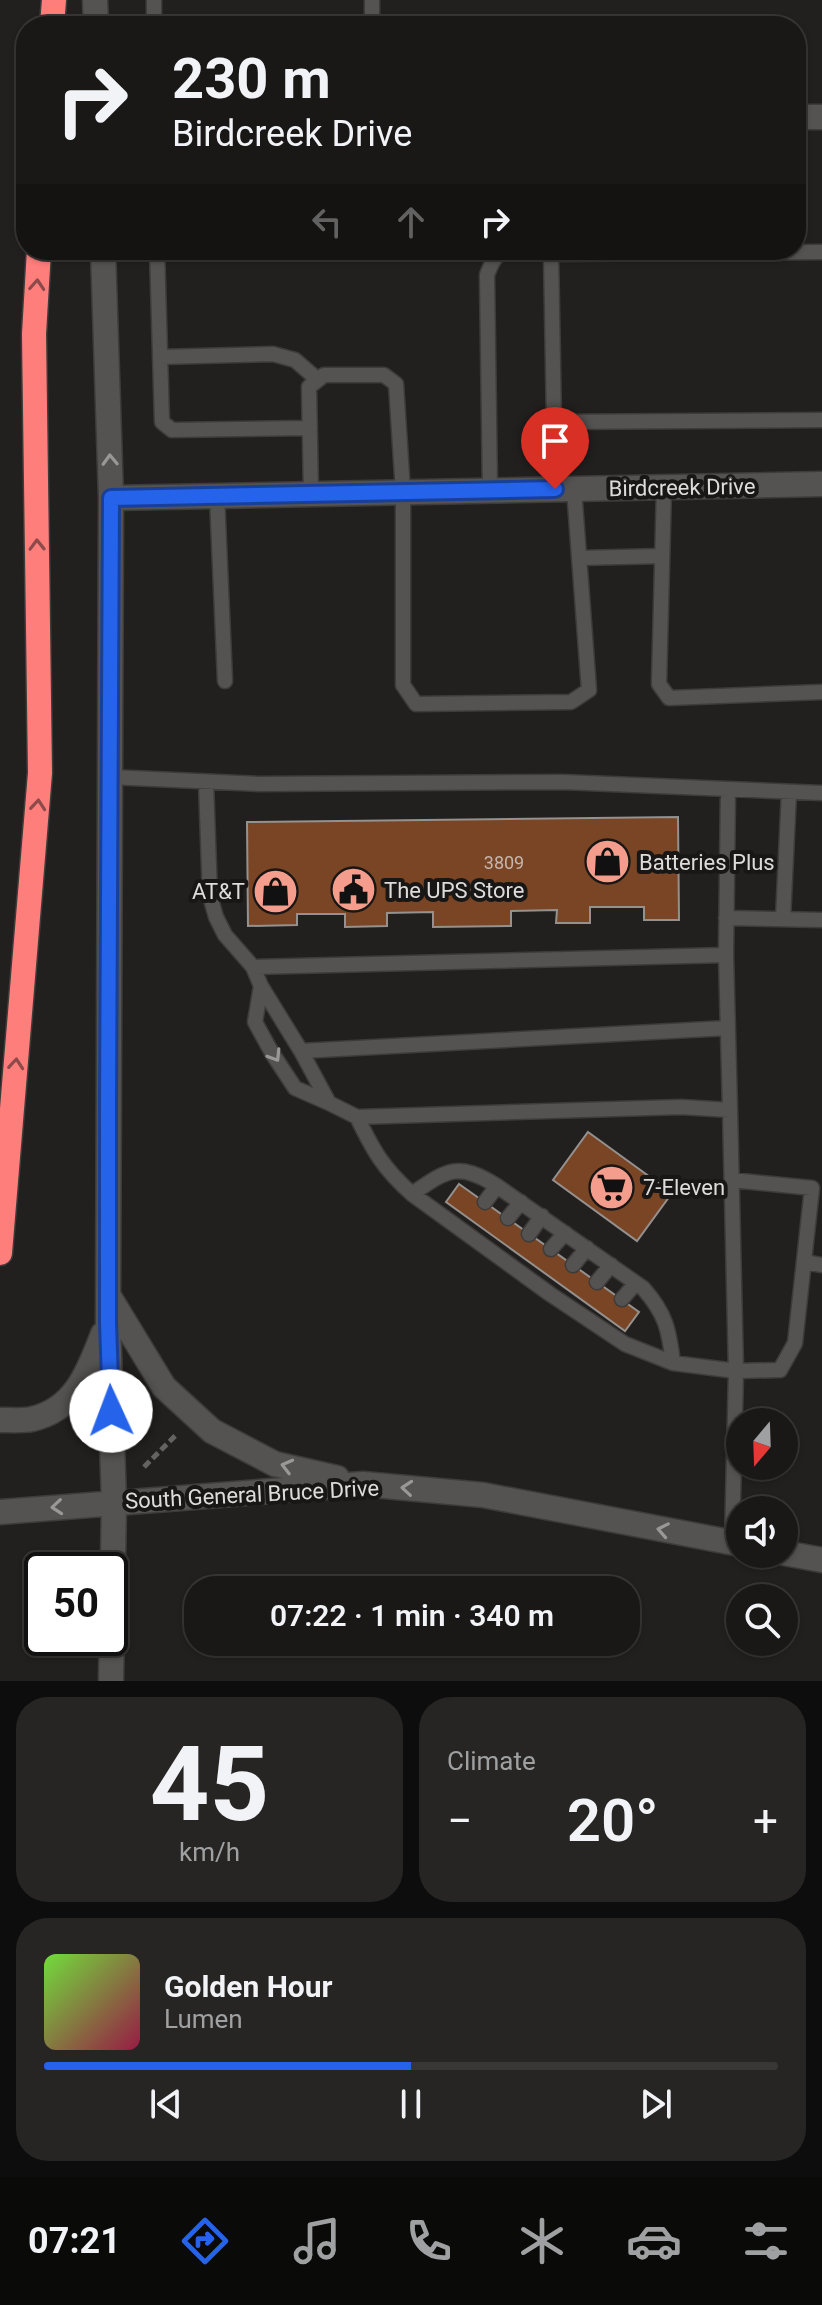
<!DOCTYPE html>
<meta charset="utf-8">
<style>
body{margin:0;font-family:Roboto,sans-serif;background:#272524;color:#f1f3f6;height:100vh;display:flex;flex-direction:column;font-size:30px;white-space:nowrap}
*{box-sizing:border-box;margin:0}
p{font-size:26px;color:#9fa0a1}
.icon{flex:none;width:44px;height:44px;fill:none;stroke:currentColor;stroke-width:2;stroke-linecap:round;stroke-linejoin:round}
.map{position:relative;height:1681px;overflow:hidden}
.panel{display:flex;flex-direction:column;gap:16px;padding:16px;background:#0e0d0d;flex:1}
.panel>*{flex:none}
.banner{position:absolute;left:16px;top:16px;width:790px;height:244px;border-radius:32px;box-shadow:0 2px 6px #0004,0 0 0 2px #383736;background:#1a1817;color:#f1f3f6;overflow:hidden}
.needle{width:52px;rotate:199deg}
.buttons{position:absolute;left:726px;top:1408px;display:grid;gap:16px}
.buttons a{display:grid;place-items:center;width:72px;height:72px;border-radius:50%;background:#1a1817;box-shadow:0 2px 6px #0004,0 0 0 2px #383736;font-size:40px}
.speed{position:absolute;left:24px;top:1552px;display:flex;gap:16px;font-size:40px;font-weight:700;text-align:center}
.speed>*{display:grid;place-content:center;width:104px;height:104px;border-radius:50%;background:#1a1817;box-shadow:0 2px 6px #0004,0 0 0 2px #383736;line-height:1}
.speed .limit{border:4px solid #111;border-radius:12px;background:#fff;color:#111}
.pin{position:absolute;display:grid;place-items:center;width:68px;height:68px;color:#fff;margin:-82px -34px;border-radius:50% 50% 50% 0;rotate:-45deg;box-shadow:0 0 8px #0007}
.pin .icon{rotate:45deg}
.me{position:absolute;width:88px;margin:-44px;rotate:358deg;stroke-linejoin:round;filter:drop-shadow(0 0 6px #0008)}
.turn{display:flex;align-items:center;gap:28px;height:168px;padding:0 24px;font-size:36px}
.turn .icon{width:104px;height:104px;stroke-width:2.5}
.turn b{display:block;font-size:56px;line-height:68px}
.lanes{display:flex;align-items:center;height:76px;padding:0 24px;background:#0003;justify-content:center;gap:40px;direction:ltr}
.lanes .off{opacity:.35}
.big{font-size:60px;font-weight:600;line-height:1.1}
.panel .card{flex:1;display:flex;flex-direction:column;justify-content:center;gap:12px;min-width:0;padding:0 28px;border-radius:32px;background:#272524}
.panel .dial{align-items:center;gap:0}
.dial b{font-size:104px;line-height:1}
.song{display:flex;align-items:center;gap:24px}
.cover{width:96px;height:96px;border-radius:12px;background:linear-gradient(135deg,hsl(100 70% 55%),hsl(340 70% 35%))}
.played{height:8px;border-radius:4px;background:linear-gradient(90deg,#2563eb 50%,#383736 50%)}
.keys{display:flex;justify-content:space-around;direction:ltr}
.heat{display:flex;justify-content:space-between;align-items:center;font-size:44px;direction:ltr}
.panel .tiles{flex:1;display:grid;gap:16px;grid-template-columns:1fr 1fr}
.card:last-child{grid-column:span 2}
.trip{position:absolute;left:184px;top:1576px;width:456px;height:80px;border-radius:32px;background:#1a1817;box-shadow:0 2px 6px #0004,0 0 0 2px #383736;font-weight:600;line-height:80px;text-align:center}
.tabs{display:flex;height:128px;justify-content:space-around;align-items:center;background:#0a0a09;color:#9fa0a1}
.tabs .icon{width:56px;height:56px}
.tabs .on{color:#2563eb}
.tabs b{font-size:36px;color:#f1f3f6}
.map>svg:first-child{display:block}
.building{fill:#794525;stroke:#94918f;stroke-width:2}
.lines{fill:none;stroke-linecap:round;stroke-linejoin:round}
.lane-casing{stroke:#3e3c3b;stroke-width:17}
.street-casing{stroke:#3e3c3b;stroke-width:27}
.secondary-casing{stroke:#3e3c3b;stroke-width:27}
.highway-casing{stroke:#3e3c3b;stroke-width:27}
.path{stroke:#656362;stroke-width:5;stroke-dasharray:8 4;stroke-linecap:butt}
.lane{stroke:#555351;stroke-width:14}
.street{stroke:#555351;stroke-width:24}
.secondary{stroke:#555351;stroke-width:24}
.highway{stroke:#fe7e7c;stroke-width:24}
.oneway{stroke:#8c4a49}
.oneway2{stroke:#9a9896}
.route-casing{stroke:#184099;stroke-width:20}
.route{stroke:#2563eb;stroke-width:14}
.labels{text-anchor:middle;stroke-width:8;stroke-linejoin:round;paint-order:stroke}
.number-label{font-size:18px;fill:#c5b6ae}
.street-label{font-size:22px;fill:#dedcdb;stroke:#191716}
.poi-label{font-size:22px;fill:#dedcdb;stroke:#191716;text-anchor:start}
</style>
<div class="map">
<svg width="822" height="1681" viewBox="0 0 822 1681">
<rect width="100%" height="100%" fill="#22201f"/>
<path class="building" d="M 678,817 L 679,920 L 644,920 L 644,907 L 590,907 L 590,923 L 556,923 L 557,910 L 511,911 L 511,926 L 433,927 L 433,912 L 387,913 L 387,926 L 345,927 L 345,914 L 297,914 L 297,925 L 248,926 L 247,822 Z
M 588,1132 L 672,1193 L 637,1241 L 553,1180 Z
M 459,1184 L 639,1312 L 625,1331 L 446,1202 Z"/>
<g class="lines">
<defs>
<path id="lane" d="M 154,0 L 154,26
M 372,26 L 372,0
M 157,250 L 162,422 L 172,430 L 310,428
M 521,250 L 551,254 L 822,252
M 551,254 L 554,422
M 160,357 L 273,354 L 295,360 L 318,380
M 664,487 L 659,684 L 669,698 L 822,692
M 555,489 L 554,422 L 822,420
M 490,490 L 487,275 C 491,264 495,254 507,250
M 311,494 L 309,387 L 324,375 L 384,375 L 396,384 L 403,492 L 403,685 L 416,704 L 571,702 L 589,690 L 574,489
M 217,496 L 225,681
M 579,558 L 662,556
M 110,777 L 259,784 L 563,782 L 822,793
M 206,783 L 210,896 L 216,917 L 225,935 L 253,967 L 261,986 L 301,1051 L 329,1103 L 357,1117 L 681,1107 L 730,1110 L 736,1371 L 673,1363 L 625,1344 L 550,1294 L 412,1194 C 383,1168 374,1152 357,1117
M 728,789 L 726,955 L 730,1110
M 726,918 L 822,920
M 783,919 L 789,792
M 253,967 L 726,955
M 261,986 L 255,1022 L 272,1053 L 295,1088 L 329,1103
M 301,1051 L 728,1028
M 732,1180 L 812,1188 L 795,1343 L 780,1370 L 736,1371 L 732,1543
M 412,1194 C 447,1170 458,1161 497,1186 L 643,1288 C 666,1314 669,1330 673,1363
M 485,1202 L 497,1186
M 508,1218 L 521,1202
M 529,1234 L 542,1216
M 551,1249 L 565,1233
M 804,1262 L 822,1265
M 573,1265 L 587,1248
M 597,1282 L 611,1265
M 622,1299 L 636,1283"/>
<path id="street" d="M 796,117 L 822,117"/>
<path id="secondary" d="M 95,0 L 96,26
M 103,250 L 111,498 L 108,1322 L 114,1502 L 111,1681
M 111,498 L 822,484
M 108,1295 L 164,1387 L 212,1431 L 275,1464 L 337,1478
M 0,1420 C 10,1420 22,1421 32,1419 C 76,1409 89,1370 103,1334
M 0,1512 L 363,1484 L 483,1495 L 740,1544
M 784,1553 L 822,1560"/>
<path id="highway" d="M 52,26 L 54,0
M 0,1253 L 40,773 L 34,334 L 39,250"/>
</defs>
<use href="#lane" class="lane-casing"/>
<use href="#street" class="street-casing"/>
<use href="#secondary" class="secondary-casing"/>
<use href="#highway" class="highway-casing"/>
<path class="path" d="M 144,1467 L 178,1433"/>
<use href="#lane" class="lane"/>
<use href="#street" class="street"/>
<use href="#secondary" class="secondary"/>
<use href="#highway" class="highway"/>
</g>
<defs><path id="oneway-chevron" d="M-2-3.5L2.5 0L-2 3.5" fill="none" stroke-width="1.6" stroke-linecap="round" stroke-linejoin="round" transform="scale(2)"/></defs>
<g class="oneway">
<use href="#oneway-chevron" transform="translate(37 285) rotate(-86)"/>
<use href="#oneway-chevron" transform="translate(37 545) rotate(-91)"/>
<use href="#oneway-chevron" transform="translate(38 805) rotate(-85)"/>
<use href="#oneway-chevron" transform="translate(16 1064) rotate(-85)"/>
</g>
<g class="oneway2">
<use href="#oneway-chevron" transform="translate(110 460) rotate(-92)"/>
<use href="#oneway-chevron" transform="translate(275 1056) rotate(58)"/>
<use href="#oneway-chevron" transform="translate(287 1466) rotate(-166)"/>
<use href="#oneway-chevron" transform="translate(407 1488) rotate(-175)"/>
<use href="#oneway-chevron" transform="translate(57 1507) rotate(175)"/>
<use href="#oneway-chevron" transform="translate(663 1530) rotate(-169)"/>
</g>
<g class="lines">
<defs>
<path id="route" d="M 111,1411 L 108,1322 L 108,1106 L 111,498 L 555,489"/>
</defs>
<use href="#route" class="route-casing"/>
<use href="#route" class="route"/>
</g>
<defs>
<symbol id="shop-disc" viewBox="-11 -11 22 22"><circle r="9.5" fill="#f49d8c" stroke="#191716"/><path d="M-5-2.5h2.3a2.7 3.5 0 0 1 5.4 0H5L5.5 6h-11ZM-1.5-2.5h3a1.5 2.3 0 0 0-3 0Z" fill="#111"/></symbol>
<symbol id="civic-disc" viewBox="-11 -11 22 22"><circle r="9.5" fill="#f49d8c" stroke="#191716"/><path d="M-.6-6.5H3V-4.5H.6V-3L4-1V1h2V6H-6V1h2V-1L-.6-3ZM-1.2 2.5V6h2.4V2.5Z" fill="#111"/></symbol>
<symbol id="supermarket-disc" viewBox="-11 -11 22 22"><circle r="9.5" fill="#f49d8c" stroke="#191716"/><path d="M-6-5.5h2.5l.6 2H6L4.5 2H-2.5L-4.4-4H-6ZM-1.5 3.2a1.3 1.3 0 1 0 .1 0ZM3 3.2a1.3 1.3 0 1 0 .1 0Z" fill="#111"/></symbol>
</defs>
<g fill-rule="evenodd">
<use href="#shop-disc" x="582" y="836" width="51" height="51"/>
<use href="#civic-disc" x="328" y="864" width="51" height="51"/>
<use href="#shop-disc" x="250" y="866" width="51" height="51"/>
<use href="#supermarket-disc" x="586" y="1162" width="51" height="51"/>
</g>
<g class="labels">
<g class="number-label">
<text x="504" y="869">3809</text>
</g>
<g class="street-label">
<text transform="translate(682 487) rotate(-1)" y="8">Birdcreek Drive</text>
<text transform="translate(252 1494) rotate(-3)" y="8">South General Bruce Drive</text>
</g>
<g class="poi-label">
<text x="639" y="870">Batteries Plus</text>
<text x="384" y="898">The UPS Store</text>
<text x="245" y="899" text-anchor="end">AT&amp;T</text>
<text x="643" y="1195">7-Eleven</text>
</g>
</g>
</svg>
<div class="buttons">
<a><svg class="needle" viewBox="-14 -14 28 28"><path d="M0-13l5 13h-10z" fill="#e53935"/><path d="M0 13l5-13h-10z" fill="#9fa0a1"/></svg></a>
<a><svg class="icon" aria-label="sound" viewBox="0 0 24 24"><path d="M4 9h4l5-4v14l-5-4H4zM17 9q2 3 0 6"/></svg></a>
<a><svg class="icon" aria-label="search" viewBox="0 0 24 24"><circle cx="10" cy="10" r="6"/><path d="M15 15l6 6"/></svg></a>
</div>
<div class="speed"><div class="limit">50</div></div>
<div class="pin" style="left:555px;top:489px;background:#d93025"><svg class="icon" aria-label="arrive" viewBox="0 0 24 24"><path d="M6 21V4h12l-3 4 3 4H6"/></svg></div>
<svg class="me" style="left:111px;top:1411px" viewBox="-20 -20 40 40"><circle r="19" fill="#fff"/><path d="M0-13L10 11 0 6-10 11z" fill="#2563eb"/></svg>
<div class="trip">07:22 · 1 min · 340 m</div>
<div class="banner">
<div class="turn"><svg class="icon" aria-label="right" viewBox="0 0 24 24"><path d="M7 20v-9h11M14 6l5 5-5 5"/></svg><div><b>230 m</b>Birdcreek Drive</div></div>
<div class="lanes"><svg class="icon off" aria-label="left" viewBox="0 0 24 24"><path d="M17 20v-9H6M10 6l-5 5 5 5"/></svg><svg class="icon off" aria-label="ahead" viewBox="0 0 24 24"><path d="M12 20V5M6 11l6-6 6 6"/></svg><svg class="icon" aria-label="right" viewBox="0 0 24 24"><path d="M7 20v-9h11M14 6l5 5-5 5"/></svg></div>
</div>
</div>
<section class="panel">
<div class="tiles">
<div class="card dial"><b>45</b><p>km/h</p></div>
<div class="card"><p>Climate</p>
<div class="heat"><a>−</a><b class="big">20°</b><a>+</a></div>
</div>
<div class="card">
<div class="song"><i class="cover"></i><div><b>Golden Hour</b><p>Lumen</p></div></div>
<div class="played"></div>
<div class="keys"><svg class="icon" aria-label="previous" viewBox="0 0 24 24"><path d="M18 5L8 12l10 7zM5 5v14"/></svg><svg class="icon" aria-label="pause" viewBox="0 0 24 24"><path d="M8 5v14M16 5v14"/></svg><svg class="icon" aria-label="next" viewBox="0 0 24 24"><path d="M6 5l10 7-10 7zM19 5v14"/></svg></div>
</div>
</div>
</section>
<nav class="tabs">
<b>07:21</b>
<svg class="icon on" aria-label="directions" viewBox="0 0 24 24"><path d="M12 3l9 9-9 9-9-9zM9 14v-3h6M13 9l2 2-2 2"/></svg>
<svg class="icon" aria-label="music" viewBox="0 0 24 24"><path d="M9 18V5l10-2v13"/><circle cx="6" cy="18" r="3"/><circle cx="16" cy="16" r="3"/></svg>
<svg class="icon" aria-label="phone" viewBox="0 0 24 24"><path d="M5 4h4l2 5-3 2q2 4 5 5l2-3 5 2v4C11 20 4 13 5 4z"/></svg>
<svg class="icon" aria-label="climate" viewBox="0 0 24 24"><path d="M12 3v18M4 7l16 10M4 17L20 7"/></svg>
<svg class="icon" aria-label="car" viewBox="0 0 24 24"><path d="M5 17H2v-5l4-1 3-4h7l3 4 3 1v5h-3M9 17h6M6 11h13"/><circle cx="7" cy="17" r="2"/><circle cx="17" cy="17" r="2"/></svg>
<svg class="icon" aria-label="filters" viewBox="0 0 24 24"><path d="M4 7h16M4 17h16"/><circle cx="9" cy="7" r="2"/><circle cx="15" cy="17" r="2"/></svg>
</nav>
